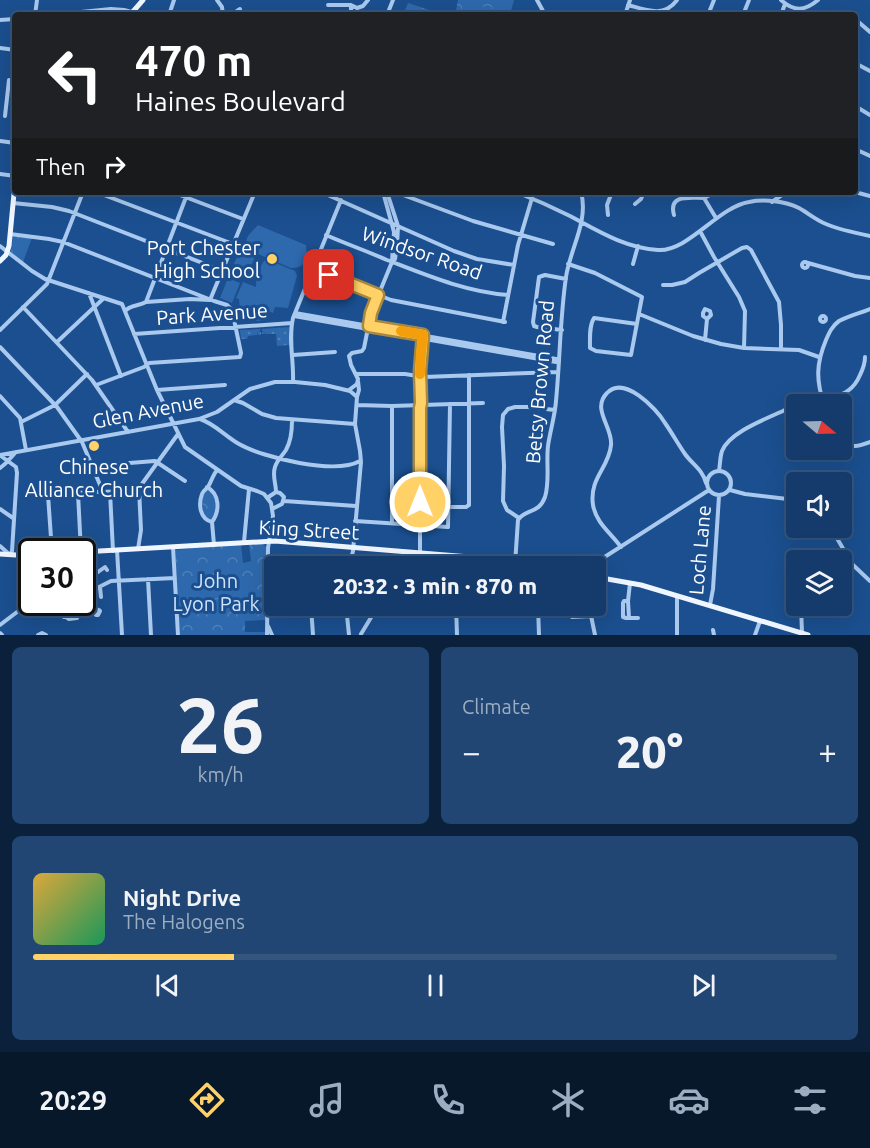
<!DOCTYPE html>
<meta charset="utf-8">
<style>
body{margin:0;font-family:Ubuntu,sans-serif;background:#214673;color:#f1f3f6;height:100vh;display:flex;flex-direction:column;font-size:22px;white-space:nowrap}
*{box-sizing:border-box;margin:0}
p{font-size:20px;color:#9dadc1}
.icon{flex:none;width:33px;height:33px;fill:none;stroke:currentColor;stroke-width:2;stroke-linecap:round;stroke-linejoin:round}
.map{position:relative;height:635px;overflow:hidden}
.panel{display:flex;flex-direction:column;gap:12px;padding:12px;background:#0b203b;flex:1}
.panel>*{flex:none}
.guide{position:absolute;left:12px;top:12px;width:846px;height:183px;border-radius:6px;box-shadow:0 6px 24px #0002,0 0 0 2px #33557e;background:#202124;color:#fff;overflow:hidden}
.needle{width:39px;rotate:109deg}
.tools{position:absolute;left:786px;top:394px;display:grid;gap:12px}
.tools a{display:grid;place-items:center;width:66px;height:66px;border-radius:6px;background:#143b6b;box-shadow:0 6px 24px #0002,0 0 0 2px #33557e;font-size:30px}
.speed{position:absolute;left:18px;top:538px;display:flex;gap:12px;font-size:30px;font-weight:700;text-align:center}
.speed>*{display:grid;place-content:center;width:78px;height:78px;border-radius:50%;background:#143b6b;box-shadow:0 6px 24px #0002,0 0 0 2px #33557e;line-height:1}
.speed .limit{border:3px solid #111;border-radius:9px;background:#fff;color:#111}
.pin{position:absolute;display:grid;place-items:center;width:51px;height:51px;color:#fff;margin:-26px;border-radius:12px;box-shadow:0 3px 9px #0006}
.me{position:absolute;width:66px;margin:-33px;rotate:0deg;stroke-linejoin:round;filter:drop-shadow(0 0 4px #0008)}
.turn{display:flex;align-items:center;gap:21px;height:126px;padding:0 24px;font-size:27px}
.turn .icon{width:78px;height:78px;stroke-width:2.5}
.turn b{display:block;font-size:42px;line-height:51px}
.then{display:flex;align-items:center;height:57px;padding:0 24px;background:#0003;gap:12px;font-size:22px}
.big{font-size:45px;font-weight:800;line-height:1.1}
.panel .widget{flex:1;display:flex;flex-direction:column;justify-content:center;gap:9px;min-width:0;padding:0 21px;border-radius:9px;background:#214673}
.panel .dial{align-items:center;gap:0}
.dial b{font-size:78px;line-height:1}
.song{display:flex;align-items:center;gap:18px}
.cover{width:72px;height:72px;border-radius:9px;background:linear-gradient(135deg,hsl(40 70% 55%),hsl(150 70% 35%))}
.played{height:6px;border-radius:3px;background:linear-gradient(90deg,#ffd166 25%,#33557e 25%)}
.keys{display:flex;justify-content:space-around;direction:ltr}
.heat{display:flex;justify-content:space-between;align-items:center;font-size:33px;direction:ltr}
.panel .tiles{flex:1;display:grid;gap:12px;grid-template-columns:1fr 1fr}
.widget:last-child{grid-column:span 2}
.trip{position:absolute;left:264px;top:556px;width:342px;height:60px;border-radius:6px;background:#143b6b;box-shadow:0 6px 24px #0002,0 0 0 2px #33557e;font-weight:800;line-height:60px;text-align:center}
.menu{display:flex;height:96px;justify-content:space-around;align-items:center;background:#08182b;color:#9dadc1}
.menu .icon{width:42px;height:42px}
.menu .active{color:#ffd166}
.menu b{font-size:27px;color:#f1f3f6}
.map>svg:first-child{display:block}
.grass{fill:url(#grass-dots)}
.park{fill:url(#park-crowns)}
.garden{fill:#2e69ad}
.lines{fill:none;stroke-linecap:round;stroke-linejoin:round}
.minor{stroke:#a9c9ee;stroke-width:4}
.major{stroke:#f0f6ff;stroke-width:5}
.route-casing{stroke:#a68842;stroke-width:15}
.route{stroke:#ffd166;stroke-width:10}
.slow{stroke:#f59e0b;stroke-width:10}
.poi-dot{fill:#ffd166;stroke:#1b4f8f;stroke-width:2}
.labels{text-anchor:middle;stroke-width:6;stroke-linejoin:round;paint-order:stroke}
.poi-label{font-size:20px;fill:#fff;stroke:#1b4f8f;text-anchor:end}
.street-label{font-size:20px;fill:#fff;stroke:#1b4f8f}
.park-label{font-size:20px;fill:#cfe3fa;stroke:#1b4f8f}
</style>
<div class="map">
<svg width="870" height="635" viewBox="0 0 870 635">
<defs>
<pattern id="grass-dots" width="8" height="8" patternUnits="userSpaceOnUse" patternTransform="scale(1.5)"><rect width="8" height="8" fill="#2e69ad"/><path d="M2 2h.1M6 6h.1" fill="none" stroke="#4d80b9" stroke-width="1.8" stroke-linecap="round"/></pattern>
<pattern id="park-crowns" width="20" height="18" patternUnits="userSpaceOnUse" patternTransform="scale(1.5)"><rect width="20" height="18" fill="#2e69ad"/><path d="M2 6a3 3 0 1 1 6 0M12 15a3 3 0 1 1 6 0" fill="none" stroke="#4d80b9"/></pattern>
</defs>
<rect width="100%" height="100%" fill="#1b4f8f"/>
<path class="grass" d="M 289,327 L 289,345 L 277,346 L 276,334 L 266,334 L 264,332 L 265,334 L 262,334 L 262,332 L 264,331 L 262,331 L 262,329 Z
M 261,329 L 259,332 L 261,332 L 261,335 L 258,335 L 258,332 L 257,335 L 248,336 L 247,339 L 241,339 L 240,330 Z"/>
<path class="park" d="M 458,0 L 514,0 L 510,15 L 455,15 Z
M 408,3 L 445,15 L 403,15 Z
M 13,236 L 32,238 L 23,262 L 11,252 Z
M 209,489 C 218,496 217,510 212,520 L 210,520 L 204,516 C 202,506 199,495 209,489 Z
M 241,544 L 243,563 L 251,561 L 249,544 L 263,544 L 266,547 L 266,620 L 245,621 L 245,632 L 266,632 L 268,635 L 180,635 L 175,550 Z"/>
<path class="garden" d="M 464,0 L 480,0 L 478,10 C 483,6 486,6 492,7 L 489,15 L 461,15 Z
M 501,0 L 513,0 L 509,15 L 497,15 Z
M 258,225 L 306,245 C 307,257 308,268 291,268 L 251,251 C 241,238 250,234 258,225 Z
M 242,251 L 255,257 L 251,266 L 246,269 L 240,268 L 234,264 L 239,252 Z
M 266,259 L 295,271 L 297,276 L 288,308 L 275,307 L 273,313 L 264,309 L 265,320 L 257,321 L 242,317 L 240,313 L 239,299 L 236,298 L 243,282 L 256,287 C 256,276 259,266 266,259 Z
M 228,278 L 240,283 L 232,303 L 220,298 Z"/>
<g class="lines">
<path class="minor" d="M 217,0 L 222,7 L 223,15
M 537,0 L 543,11 L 550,15
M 781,0 C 794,12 805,11 818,0
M 328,5 L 351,5 L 357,8 L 363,6 L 368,0
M 628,5 C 646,10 664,18 677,0
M 224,12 L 234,13 L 240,9
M 35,15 L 37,0
M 51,15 L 111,9 L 124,10 L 143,15
M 169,15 L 174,0
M 286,15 L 300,12 L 314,15
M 351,15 L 351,5
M 387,15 L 393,0
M 625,15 L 630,0
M 708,15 L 714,0
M 743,15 L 749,0
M 781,15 L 785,4
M 855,19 L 870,32
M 0,20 L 15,19
M 0,48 L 15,50
M 855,63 L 870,71
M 855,106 L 870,115
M 5,116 L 9,80
M 0,141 L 15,143
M 855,149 L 870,156
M 0,174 L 15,176
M 96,192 L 233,244
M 172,192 L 243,219
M 321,192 L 454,251 L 477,259 L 514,265
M 383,192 L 394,232 L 392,261
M 395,192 L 473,221 L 553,244
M 516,192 C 534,199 552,207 570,216 C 598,231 625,248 658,250 C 688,252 718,207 749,202 C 764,199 785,201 799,208 C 808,213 816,220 826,224 C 840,230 855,233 870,236
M 855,192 L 870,196
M 704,198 L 716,218
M 704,198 L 716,192
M 772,202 L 786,192
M 13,203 L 52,207 L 69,211 L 223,271
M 635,204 L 641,199 L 644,192
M 608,215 L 607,205 L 612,192
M 674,215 C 668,194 690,198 704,198
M 700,231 L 714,257 L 739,297 L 745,311 L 744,348
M 10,234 L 49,239 L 63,242 L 214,301 L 227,305 L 232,310 L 241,353 L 240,357 L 149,363 L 144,367 L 96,385
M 326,235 C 346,244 367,251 387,260 C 426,275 466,292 508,295
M 0,246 L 32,271 L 45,279 L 122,304 L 157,390 L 185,447 L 241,486 L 257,491 L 264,494 L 271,503 L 273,516 L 268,548 L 267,635
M802 265a3 3 0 1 1 6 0a3 3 0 1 1-6 0Z
M 808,263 L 855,276 L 870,278
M 568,264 L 595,273 L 642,297 L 641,302 L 631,355 L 596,351 L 590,348 C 590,338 589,326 594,318 L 637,324
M 633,264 L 638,246
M 313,269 L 391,300 L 505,322
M 663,285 L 672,285 L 685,282 L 699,273 L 742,248 L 747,247 L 751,250 L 779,302 L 781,325 L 781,349
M 89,293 L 121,376
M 146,302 L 188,192
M 23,307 L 92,380 L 128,432
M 125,311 C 130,305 139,306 146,302 L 190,299 L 210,300 L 255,192
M 295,313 L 556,359 L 559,360
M 639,314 L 693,336 L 721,344 L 744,348 L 799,350 L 819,357
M820 319a3 3 0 1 1 6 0a3 3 0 1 1-6 0Z
M 294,316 L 556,362 L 559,361
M 503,322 L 518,245 L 532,198
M 0,330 L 47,284 L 83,192
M 562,330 L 537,327 L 534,326 L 533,322 L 539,277 L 545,275 L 566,279
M 134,334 L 292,323
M 705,340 L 707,319 L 711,315 L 710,311 L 705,309 L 703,313 L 703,316 L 707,319
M 57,342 L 104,298
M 0,347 L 57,407 L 82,442 L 103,492
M 293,355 L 335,352
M 356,374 L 405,374 L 424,377 L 558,372
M 293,382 C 294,360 288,339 293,318 L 341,200
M 157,390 L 225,385
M 349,390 L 357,384 L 358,379 L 351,365 L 349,356 L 352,353 L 362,351 L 364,348 L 371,313 L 392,262 L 395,259 L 397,246 L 398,226 L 387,192
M 0,396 L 20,418 L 26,450
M 357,397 L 359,390 L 358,381
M 234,400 L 243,403 L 262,414 L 276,418 L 355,424
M 823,402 C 839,395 852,394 860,375 C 863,369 865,364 865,357
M 357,405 L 392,406 L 483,403
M 824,405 C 816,380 816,364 826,340 C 829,333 832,326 839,321 C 848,316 860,313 870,309
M 392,406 L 392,523
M 200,419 C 215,424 225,436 239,444 C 264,458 335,475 360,461
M 21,422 L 55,405 L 87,374
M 842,440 C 851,449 859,446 870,442
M 0,455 L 199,419 L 217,412 L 250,389 L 275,382 L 295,382 L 325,385 L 350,391 L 357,397 L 355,424 L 360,451 L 361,462 L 353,551 L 349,567
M 91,466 L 155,461 L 185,481
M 0,468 L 6,463 L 16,452
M707 483a12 12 0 1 1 24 0a12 12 0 1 1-24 0Z
M 719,471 C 720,465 720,457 722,451 C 730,431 769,418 787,409
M 207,487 C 220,494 220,511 212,522 C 200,519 198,505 202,494 C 203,491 206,489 208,487 C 211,482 213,475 217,470
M 730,490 L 745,494 L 796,500
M 110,492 L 113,551
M 276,492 C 276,483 272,476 275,467 C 277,460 282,456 286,450 C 291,441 292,431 292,421
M 78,493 L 81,552
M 267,498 L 276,492 L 280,493 L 284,497 L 282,504 L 272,509
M 284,501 L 356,506
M 449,507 L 466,507 L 469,505 L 469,375
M 0,509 L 13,518
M 519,518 L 507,510 L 503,501 L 504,466 L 502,427 L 503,415 L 508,409 L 515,407 L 528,407 L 555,410
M 355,521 L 448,527 L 450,404
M 212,522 L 214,545
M 831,528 L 852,564 L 870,581
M 244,542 L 249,489
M 0,546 L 10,555 L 12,551 L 17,473 L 16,467 L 1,456
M 173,547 L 178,635
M 621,547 C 611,533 596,523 593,505 C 589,478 609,468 611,445 C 613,427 591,409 607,393 C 624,375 656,408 665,423 C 672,433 678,444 685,454 C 692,464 703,470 706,483
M 138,549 L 141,530 L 139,488 L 178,434
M 117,550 L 122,635
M 52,552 L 48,495 L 50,493 L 139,491
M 420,553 L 420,408 L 421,403 L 420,371 L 423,338
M 455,556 L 455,567
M 515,564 L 518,520 C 525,509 539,514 545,497 C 550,481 546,463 548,446 C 550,431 555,416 556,401 C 560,360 560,318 566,277 C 570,249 589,221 581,192
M 589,567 L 709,490
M 148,579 L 151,635
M 268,580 L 274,580
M 796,585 L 796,586
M 100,587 L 101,597
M 82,592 L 86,596 L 85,598 L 82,600
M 89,592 C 90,574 90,578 105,567 L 107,570
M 85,594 L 111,581 L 175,578
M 677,596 L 677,635
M 628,601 L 624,601 L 623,603 L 623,617 L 626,618 L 638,618
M 64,603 L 67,615 L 64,617 L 62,615 Z
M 710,605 L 713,589 L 719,496
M 89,606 L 99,610 L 100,611 L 98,615 L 96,615 Z
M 311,606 L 313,635
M 346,606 L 349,635
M 456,606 L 457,635
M 538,606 L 539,635
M 589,606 L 595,635
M 801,606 L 802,633
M 66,617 L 69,619 L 77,618
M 572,617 L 591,616
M 629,618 L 628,601 L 630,583
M 0,625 L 21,609 L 26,602 L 24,555
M 268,626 L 272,635
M 713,630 L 714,635
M 0,633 L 2,635
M 361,634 L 378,606
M 38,635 L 42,633 L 46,635
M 755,635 L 760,621"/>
<path class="major" d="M 130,15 L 143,0
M 0,261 L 6,255 L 9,246 L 15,183
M 82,552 L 275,541 L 482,558 L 534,567
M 0,554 L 16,555 L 32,555
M 596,577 L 641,585 L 808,635"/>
</g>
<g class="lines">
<defs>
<path id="route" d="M 329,275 L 378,295 L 371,313 L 369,326 L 423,335 L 420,371 L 421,403 L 420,408 L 420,502"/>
</defs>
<use href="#route" class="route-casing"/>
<use href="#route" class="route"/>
<path class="slow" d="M 401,331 L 423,335 L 421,353 L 420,374"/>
</g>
<g class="poi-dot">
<circle cx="272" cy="259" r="6"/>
<circle cx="94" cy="446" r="6"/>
</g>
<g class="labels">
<g class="poi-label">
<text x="260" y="255">Port Chester<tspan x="260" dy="23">High School</tspan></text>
<text x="94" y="474" text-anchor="middle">Chinese<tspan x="94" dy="23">Alliance Church</tspan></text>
</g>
<g class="street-label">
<text transform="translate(422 253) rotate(19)" y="7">Windsor Road</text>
<text transform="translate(212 314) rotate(-4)" y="7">Park Avenue</text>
<text transform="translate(540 382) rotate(-85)" y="7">Betsy Brown Road</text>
<text transform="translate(148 411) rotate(-11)" y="7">Glen Avenue</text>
<text transform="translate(309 530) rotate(3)" y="7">King Street</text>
<text transform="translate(700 550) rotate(-85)" y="7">Loch Lane</text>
</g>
<g class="park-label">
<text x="216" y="588">John<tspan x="216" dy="23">Lyon Park</tspan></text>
</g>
</g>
</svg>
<div class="tools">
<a><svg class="needle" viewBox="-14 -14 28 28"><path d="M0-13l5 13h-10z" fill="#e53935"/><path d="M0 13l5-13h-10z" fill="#9dadc1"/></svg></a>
<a><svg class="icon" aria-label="sound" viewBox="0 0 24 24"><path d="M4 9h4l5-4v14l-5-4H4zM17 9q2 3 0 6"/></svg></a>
<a><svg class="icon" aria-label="layers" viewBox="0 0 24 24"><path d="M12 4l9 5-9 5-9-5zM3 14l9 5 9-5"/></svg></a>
</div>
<div class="speed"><div class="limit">30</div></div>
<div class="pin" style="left:329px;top:275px;background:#d93025"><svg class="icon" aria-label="arrive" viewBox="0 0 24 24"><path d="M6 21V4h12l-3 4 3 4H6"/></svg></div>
<svg class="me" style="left:420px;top:502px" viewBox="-20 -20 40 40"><circle r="17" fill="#ffd166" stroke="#fff" stroke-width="3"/><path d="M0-11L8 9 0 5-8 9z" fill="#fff"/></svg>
<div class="trip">20:32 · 3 min · 870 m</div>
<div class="guide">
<div class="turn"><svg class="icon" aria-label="left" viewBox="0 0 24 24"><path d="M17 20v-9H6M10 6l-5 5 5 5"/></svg><div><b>470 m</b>Haines Boulevard</div></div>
<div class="then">Then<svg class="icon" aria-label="right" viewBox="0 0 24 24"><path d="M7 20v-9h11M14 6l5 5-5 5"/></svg></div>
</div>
</div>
<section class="panel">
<div class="tiles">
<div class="widget dial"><b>26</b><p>km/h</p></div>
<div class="widget"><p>Climate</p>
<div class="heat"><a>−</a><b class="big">20°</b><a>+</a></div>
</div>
<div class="widget">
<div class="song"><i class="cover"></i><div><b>Night Drive</b><p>The Halogens</p></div></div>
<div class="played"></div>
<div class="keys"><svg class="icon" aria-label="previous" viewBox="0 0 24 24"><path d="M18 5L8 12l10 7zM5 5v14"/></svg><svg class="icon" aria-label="pause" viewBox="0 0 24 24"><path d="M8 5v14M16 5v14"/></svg><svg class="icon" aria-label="next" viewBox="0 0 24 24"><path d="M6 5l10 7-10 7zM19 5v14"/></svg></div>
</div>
</div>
</section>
<nav class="menu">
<b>20:29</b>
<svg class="icon active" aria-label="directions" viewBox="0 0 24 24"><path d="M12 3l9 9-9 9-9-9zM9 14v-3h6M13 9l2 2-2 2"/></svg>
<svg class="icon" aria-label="music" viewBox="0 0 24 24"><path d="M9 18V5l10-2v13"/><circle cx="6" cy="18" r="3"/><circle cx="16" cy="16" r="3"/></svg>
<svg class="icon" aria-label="phone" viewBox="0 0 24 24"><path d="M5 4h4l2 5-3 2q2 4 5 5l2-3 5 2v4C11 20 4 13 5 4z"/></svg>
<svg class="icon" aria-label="climate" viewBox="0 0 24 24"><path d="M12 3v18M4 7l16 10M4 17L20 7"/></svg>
<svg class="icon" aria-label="car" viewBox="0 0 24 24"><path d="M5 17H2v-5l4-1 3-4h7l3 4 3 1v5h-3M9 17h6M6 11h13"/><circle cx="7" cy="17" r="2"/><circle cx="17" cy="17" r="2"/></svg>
<svg class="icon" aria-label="filters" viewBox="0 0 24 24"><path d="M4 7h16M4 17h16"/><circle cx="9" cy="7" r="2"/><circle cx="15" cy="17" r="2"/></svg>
</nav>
